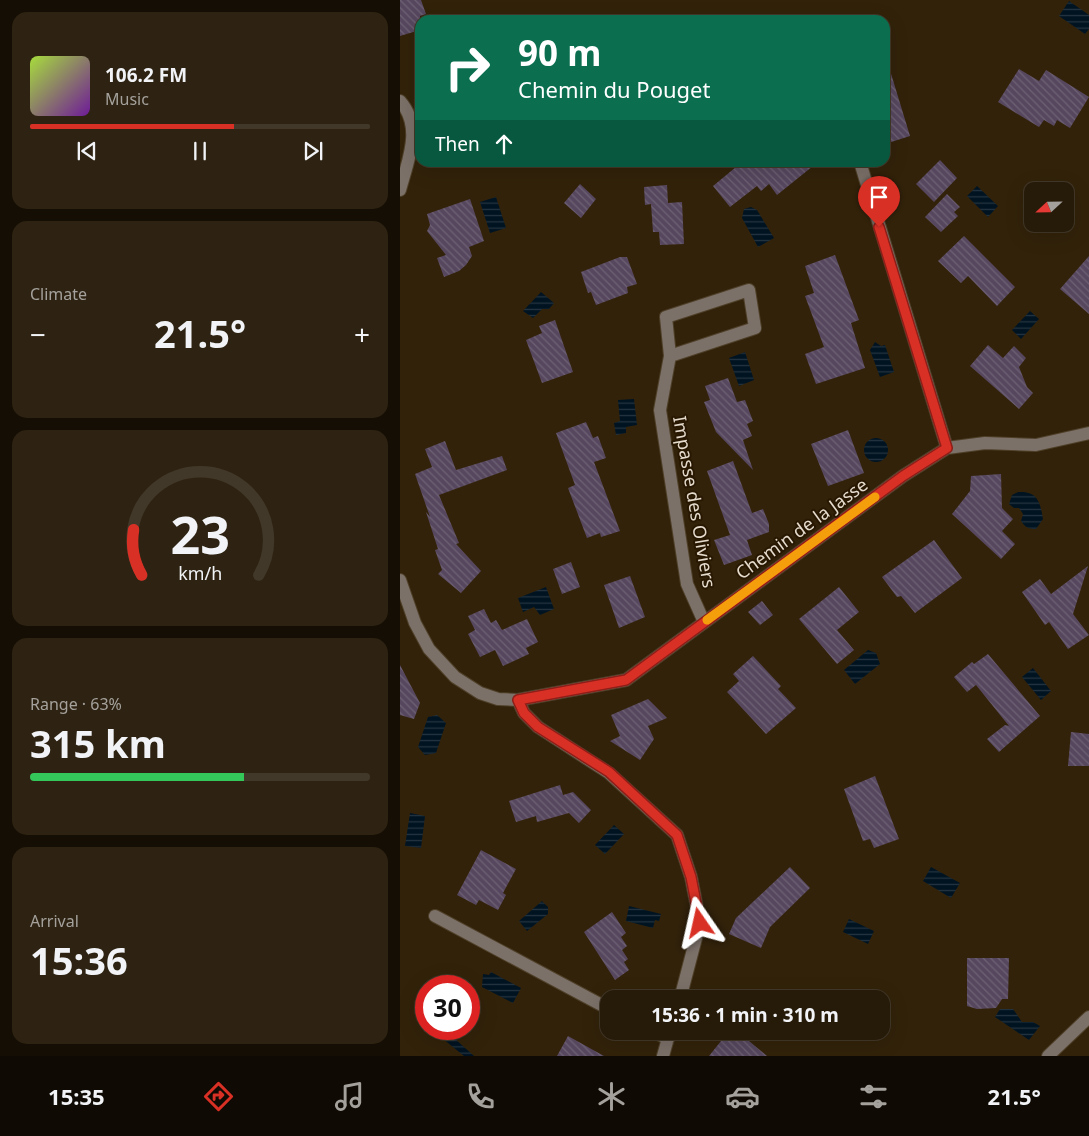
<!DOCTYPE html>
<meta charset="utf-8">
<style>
body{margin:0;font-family:"Noto Sans",sans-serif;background:#2e2312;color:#f1f3f6;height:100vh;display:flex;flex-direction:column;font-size:19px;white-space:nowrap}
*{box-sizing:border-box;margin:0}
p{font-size:16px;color:#a4a19c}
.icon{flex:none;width:28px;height:28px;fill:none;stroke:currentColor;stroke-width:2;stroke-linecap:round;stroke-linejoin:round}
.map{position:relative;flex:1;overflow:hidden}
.drawer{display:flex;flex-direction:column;gap:12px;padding:12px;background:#150e04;width:400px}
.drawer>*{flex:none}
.guide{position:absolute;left:15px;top:15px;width:475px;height:152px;border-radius:15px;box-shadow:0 5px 20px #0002,0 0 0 1px #423829;background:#0b6e4f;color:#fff;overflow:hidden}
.needle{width:32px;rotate:248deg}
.tools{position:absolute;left:624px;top:182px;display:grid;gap:10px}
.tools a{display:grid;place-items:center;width:50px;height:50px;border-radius:10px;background:#261a08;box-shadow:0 5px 20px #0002,0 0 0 1px #423829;font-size:25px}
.speed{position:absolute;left:15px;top:975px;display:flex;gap:10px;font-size:25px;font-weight:700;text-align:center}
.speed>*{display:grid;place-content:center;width:65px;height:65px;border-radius:50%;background:#261a08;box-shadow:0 5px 20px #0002,0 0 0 1px #423829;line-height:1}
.speed .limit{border:8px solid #d22;background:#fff;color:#111}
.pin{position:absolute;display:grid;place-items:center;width:42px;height:42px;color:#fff;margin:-51px -21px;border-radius:50% 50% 50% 0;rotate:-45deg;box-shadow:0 0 5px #0007}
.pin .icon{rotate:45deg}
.me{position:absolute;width:55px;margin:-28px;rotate:349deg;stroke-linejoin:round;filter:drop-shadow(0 0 4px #0008)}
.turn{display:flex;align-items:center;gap:18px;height:105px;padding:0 20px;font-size:22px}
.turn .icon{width:65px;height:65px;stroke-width:2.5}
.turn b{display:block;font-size:35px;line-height:42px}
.then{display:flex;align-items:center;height:48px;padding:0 20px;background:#0003;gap:10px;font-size:19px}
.big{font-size:38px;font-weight:700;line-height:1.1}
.drawer .widget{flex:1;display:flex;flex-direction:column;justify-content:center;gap:8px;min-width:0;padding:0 18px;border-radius:15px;background:#2e2312}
.drawer .dial{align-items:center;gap:0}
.dial svg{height:130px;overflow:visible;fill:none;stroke:#423829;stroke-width:7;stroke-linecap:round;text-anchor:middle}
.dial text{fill:#f1f3f6;stroke:none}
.song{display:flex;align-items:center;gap:15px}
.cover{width:60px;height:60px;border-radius:8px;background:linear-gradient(135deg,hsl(80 70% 55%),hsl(280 70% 35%))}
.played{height:5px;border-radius:2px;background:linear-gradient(90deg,#d93025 60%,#423829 60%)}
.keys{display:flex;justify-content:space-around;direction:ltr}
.heat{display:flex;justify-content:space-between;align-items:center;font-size:28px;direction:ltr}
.charge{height:8px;border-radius:4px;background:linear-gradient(90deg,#34c759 63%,#423829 0)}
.trip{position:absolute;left:200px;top:990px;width:290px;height:50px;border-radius:15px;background:#261a08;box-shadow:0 5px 20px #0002,0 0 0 1px #423829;font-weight:700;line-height:50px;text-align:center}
.dock{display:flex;height:80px;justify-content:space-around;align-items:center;background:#0f0a03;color:#a4a19c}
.dock .icon{width:35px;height:35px}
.dock .current{color:#d93025}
.dock b{font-size:22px;color:#f1f3f6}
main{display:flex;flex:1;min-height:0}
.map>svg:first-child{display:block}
.water{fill:url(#water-rules)}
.building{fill:url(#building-back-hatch)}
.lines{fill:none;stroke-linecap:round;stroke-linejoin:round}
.minor-casing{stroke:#4f4029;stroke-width:14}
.minor{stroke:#7c7169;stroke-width:12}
.route-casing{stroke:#8d1f18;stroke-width:12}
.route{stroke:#d93025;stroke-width:9}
.slow{stroke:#f59e0b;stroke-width:9}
.labels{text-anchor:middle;stroke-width:4;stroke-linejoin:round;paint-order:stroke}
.street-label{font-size:18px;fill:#e6dcce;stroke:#281802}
</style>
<main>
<section class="drawer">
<div class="widget">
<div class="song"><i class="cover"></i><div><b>106.2 FM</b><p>Music</p></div></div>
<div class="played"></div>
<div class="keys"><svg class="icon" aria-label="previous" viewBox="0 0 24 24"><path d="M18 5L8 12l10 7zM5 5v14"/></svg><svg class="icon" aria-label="pause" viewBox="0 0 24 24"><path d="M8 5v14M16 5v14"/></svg><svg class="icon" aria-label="next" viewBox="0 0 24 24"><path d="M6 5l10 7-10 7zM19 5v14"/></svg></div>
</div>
<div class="widget"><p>Climate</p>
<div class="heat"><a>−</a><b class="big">21.5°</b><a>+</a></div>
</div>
<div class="widget dial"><svg viewBox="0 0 100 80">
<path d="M14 69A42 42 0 1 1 86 69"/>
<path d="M14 69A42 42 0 0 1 9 41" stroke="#d93025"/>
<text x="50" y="56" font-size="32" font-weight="700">23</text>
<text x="50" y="72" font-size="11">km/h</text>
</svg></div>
<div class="widget"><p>Range · 63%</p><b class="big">315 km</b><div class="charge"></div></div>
<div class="widget"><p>Arrival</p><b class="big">15:36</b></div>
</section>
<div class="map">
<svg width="689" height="1056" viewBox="0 0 689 1056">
<defs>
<pattern id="water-rules" width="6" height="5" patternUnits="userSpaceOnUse" patternTransform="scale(1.25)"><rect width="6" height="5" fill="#001321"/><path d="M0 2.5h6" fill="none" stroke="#253540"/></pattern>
<pattern id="building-back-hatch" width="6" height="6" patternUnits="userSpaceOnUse" patternTransform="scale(1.25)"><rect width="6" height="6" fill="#56475e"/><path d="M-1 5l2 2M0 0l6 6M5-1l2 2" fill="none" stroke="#6e6174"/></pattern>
</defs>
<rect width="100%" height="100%" fill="#32220a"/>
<path class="water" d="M 669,1 L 689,15 L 689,29 L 685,34 L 659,16 Z
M 577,186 L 598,206 L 588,217 L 567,196 Z
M 96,197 L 106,228 L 90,233 L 80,202 Z
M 351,207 L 357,210 L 374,238 L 358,247 L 342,218 L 344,209 Z
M 141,292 L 154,303 L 149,309 L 142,309 L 133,318 L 123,311 Z
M 630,311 L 639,319 L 621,339 L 612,330 Z
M 475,342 L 481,346 L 485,345 L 494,372 L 480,377 L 470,350 Z
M 345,352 L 354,380 L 339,386 L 329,358 Z
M 234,399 L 237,425 L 226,427 L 226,433 L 216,435 L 214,423 L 220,421 L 218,400 Z
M464 450a12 12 0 1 1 24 0a12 12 0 1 1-24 0Z
M 618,492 C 638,491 640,502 643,519 L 636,529 C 628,529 625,527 621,521 L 623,514 L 619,508 L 614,508 L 609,504 L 612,495 Z
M 146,587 L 154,609 L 140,615 L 134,607 L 123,612 L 118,598 Z
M 468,650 L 476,653 L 480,664 L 455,684 L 444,670 Z
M 633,668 L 651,691 L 641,700 L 622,677 Z
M 37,715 L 46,723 L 36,753 L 25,755 L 18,747 L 28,717 Z
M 10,813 L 25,816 L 21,848 L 5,846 Z
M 214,825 L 224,834 L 205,854 L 195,845 Z
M 531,867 L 560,883 L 551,898 L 523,881 Z
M 142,901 L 148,907 L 148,914 L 127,931 L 119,921 Z
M 229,906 L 261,914 L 259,921 L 255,920 L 253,928 L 226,921 Z
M 449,919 L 474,931 L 468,944 L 443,932 Z
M 91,972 L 121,988 L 113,1003 L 82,987 L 83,974 L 89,975 Z
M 600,1009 L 613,1009 L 622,1022 L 633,1022 L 640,1026 L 629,1040 L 595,1017 Z
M 31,1029 L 44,1029 L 74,1056 L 64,1056 Z"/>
<path class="building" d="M 0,0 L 21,0 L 26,14 L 20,16 L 20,30 L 0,36 Z
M 489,67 L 510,136 L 485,144 L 485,68 Z
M 619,69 L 639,81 L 646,70 L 689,97 L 670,128 L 657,120 L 654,126 L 644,120 L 639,127 L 598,102 Z
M 540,160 L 557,178 L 534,202 L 516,184 Z
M 342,162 L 418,162 L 377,195 L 369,184 L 361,191 L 357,186 L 330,207 L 313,186 Z
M 180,184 L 196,199 L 181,218 L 164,203 Z
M 267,185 L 268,203 L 282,202 L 284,244 L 260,245 L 259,232 L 253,232 L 251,204 L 245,205 L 244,187 Z
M 547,194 L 560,207 L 554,212 L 558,216 L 541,232 L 525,217 Z
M 70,199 L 84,241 L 69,247 L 72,256 L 66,265 L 59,271 L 44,277 L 37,258 L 46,255 L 27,231 L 30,225 L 27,214 Z
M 564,236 L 615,287 L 597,306 L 568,276 L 561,283 L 538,261 Z
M 435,255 L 459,320 L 451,323 L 465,368 L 416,384 L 405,354 L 424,347 L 405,296 L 414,293 L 405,266 Z
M 689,256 L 689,314 L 660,289 Z
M 220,257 L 227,257 L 237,284 L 227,287 L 228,293 L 196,305 L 191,292 L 188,293 L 181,272 Z
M 155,320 L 173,372 L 142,383 L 126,340 L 142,333 L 139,326 Z
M 588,345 L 603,358 L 614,346 L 626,358 L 619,367 L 627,387 L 633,393 L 619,409 L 570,366 Z
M 328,378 L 337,402 L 345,400 L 353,421 L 347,424 L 352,436 L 343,440 L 353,470 L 316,432 L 304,402 L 310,400 L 305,386 Z
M 186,422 L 193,438 L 198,436 L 206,458 L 194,462 L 220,531 L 201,537 L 200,533 L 187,538 L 168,488 L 175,485 L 156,433 Z
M 448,430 L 464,473 L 428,486 L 411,444 Z
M 45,441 L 56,470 L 102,456 L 107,470 L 39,495 L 59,543 L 56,544 L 81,571 L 61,593 L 38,574 L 42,570 L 35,550 L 38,549 L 26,512 L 30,517 L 15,474 L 32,467 L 25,449 Z
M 333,461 L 352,513 L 363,509 L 369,524 L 369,532 L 347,540 L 352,555 L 324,565 L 314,540 L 330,535 L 307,471 Z
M 601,474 L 602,508 L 613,519 L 602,531 L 615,544 L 601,559 L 552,514 L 570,491 L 571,476 Z
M 534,540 L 562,578 L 515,613 L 501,596 L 497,597 L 482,577 Z
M 171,562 L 180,587 L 162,594 L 153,569 Z
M 688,566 L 673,614 L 689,635 L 668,649 L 649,622 L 645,625 L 622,592 L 640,579 L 651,594 Z
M 230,576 L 245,617 L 219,628 L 204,585 Z
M 439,587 L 459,612 L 437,630 L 454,650 L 437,664 L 399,619 Z
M 362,601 L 373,615 L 360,625 L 348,612 Z
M 84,609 L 91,623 L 96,620 L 102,630 L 127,619 L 138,642 L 126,648 L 129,654 L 103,666 L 95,650 L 80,657 L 68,634 L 75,630 L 68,616 Z
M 588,654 L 640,716 L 599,752 L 587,739 L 605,725 L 609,726 L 576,685 L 567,692 L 554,677 L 572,662 L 574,664 Z
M 353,656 L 381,686 L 378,689 L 396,708 L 366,734 L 327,692 L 339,681 L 333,674 Z
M 0,665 L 20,703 L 14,719 L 0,715 Z
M 248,699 L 267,718 L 248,726 L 254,739 L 240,760 L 210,741 L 220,736 L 211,715 Z
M 671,732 L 689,734 L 689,766 L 668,766 Z
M 475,776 L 499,839 L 474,848 L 470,839 L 463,841 L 444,789 Z
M 160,785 L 163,795 L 173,792 L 191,810 L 179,823 L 169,813 L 137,822 L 136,816 L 116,822 L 109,801 Z
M 81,850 L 116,869 L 103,893 L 106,895 L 98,910 L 79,900 L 76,905 L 57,895 Z
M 390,867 L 410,888 L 370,927 L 361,948 L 329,934 L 336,918 Z
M 212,912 L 226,933 L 221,937 L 227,946 L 222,950 L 228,959 L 224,962 L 229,970 L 215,980 L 184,932 Z
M 567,958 L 609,958 L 608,999 L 602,999 L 596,1008 L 577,1009 L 567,1006 Z
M 329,1031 L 337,1031 L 367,1056 L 309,1056 Z
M 168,1036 L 204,1056 L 157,1056 Z"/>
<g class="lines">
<defs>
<path id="minor" d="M 0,101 C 23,127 8,160 0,190
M 460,162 L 547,448
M 270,356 L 266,317 L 349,290 L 355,328 L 270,356 L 260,410 L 287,584 L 304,622
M 0,580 L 15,623 L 29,649 L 55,677 L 80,693 L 98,699 L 118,700 L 226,680 L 503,476 L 547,448 L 585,443 L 636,445 L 689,433
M 118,700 L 124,713 L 138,727 L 209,773 L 277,835 L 291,877 L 300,923 L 280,999
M 35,916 L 209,1009
M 252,1031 L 268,1039
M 263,1056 L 270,1031
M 648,1056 L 689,1017"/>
</defs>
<use href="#minor" class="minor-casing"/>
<use href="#minor" class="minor"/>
</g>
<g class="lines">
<defs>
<path id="route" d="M 300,923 L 291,877 L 277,835 L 209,772 L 138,727 L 124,713 L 118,700 L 226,680 L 503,476 L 547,448 L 479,227"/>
</defs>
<use href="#route" class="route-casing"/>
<use href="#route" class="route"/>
<path class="slow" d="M 307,620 L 475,497"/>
</g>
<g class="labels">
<g class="street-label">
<text transform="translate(294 502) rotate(80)" y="6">Impasse des Oliviers</text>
<text transform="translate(402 529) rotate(-36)" y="6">Chemin de la Jasse</text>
</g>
</g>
</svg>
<div class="tools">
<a><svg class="needle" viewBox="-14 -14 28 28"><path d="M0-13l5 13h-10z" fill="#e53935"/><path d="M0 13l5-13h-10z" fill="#a4a19c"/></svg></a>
</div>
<div class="speed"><div class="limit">30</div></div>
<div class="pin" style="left:479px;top:227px;background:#d93025"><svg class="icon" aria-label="arrive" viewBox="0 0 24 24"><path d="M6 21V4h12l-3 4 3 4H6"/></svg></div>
<svg class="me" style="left:300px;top:923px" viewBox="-20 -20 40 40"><path d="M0-17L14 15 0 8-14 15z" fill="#d93025" stroke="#fff" stroke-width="4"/></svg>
<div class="trip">15:36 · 1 min · 310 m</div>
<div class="guide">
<div class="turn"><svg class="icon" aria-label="right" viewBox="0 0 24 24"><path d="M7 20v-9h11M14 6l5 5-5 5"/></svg><div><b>90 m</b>Chemin du Pouget</div></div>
<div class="then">Then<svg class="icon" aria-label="ahead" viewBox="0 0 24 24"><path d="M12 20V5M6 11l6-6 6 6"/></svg></div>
</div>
</div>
</main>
<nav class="dock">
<b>15:35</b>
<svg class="icon current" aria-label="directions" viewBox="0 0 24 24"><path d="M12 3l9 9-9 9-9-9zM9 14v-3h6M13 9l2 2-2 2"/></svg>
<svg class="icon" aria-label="music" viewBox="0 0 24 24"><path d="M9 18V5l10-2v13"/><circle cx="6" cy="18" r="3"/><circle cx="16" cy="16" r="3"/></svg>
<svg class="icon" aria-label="phone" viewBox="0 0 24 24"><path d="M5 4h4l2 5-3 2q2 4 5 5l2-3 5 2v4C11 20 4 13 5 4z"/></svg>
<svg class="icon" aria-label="climate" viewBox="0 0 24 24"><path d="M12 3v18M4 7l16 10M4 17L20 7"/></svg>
<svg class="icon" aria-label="car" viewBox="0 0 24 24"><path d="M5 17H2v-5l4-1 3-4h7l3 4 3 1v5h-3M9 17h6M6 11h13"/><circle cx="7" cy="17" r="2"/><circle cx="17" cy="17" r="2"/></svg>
<svg class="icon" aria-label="filters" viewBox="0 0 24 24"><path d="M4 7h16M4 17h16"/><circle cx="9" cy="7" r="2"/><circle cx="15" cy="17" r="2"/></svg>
<b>21.5°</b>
</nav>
